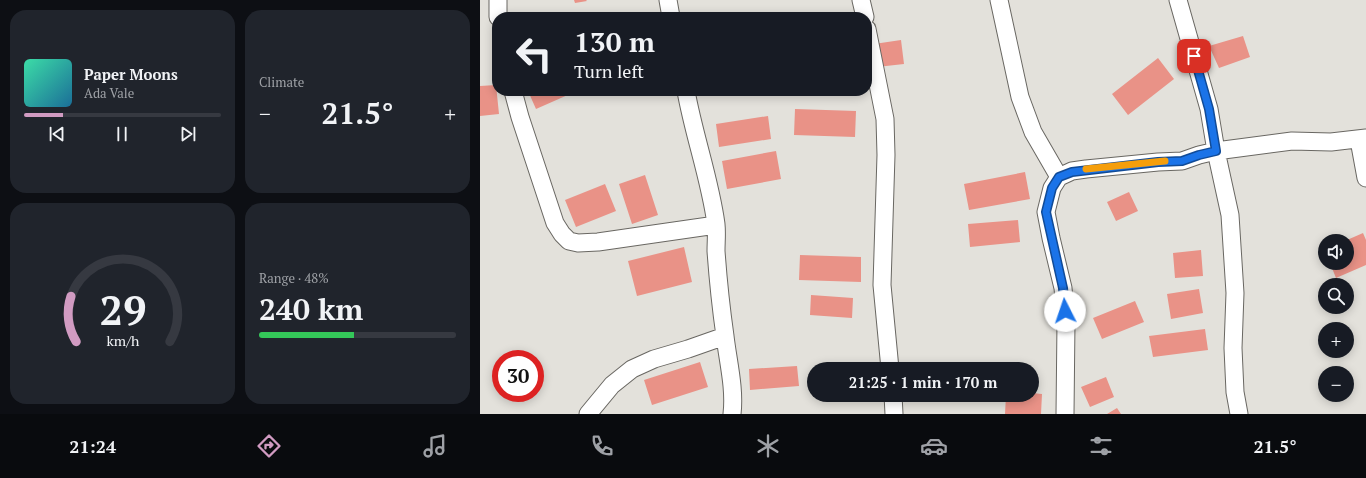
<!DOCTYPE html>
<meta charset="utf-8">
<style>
body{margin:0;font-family:"PT Serif",serif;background:#20242c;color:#f1f3f6;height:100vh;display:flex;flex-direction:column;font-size:15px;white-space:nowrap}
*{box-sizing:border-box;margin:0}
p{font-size:13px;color:#9ea1a6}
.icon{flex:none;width:22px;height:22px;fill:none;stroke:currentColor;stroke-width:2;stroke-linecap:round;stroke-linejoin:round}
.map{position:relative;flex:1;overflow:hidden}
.drawer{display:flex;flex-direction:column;gap:10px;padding:10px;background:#0d0f14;width:480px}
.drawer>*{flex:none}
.banner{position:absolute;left:12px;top:12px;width:380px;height:84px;border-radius:16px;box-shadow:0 2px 10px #0003;background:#171b24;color:#f1f3f6;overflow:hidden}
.buttons{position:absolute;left:838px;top:234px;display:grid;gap:8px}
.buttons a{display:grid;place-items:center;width:36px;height:36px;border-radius:50%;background:#171b24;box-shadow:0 2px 10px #0003;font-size:20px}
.speed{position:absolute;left:12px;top:350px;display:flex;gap:8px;font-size:20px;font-weight:700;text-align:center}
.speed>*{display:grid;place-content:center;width:52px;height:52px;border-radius:50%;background:#171b24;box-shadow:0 2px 10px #0003;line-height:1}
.speed .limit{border:6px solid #d22;background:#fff;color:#111}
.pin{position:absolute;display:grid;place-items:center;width:34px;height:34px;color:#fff;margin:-17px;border-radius:8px;box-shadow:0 2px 6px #0006}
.me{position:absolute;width:44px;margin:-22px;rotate:356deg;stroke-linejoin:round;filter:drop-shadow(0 0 3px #0008)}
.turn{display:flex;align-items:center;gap:14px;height:84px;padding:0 16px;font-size:18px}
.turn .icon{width:52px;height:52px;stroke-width:2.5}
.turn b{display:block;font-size:28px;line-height:34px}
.big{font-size:30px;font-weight:700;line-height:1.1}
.drawer .tile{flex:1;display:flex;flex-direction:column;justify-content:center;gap:6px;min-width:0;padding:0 14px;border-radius:16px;background:#20242c}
.drawer .dial{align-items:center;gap:0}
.dial svg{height:104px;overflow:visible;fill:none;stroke:#363941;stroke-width:7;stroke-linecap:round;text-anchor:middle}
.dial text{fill:#f1f3f6;stroke:none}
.song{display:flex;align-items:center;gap:12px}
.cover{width:48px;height:48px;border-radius:6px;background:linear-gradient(135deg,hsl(160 70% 55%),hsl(200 70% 35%))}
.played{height:4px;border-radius:2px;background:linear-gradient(90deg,#d19bc2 20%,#363941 20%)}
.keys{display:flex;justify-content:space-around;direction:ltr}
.heat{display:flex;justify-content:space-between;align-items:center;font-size:22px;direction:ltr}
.charge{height:6px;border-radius:3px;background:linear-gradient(90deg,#34c759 48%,#363941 0)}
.drawer .tiles{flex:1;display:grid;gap:10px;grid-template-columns:repeat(2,1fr)}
.trip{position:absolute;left:327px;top:362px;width:232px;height:40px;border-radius:20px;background:#171b24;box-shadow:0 2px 10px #0003;font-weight:700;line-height:40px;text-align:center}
.tabs{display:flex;height:64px;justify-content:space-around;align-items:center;background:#090b0e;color:#9ea1a6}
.tabs .icon{width:28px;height:28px}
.tabs .on{color:#d19bc2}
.tabs b{font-size:18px;color:#f1f3f6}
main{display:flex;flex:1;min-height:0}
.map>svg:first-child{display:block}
.building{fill:#e99287}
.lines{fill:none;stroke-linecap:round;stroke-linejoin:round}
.street-casing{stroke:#696762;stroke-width:19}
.street{stroke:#fff;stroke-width:17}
.route-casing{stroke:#114b97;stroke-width:10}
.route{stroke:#1a73e8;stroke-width:7}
.slow{stroke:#f59e0b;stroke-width:7}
</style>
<main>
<section class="drawer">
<div class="tiles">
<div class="tile">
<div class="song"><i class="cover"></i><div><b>Paper Moons</b><p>Ada Vale</p></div></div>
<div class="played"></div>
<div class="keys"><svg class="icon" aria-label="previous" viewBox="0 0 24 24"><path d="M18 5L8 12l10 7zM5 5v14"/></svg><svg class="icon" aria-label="pause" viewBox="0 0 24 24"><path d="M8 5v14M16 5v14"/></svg><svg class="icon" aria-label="next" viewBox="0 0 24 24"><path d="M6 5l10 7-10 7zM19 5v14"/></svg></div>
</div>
<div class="tile"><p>Climate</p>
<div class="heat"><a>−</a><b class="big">21.5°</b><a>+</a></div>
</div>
<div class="tile dial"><svg viewBox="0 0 100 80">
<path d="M14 69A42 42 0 1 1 86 69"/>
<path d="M14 69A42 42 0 0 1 10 34" stroke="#d19bc2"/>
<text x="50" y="56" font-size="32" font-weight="700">29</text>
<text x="50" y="72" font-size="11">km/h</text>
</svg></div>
<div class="tile"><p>Range · 48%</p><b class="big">240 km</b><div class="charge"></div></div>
</div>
</section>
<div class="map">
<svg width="886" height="414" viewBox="0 0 886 414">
<rect width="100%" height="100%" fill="#e3e1db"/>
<path class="building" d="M 94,0 L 106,0 L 107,1 L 95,3 Z
M 763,36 L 770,57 L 739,68 L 729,46 Z
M 421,40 L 424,64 L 397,67 L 394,44 Z
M 678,58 L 694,79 L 648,115 L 632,94 Z
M 16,85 L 19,114 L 0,116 L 0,86 Z
M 48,91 L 88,91 L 90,94 L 56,109 Z
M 315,109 L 376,111 L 375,137 L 314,135 Z
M 288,116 L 291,139 L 239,147 L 236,124 Z
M 296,151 L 301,179 L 247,189 L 242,161 Z
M 545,172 L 550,199 L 489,210 L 484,184 Z
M 165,175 L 178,215 L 152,224 L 139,184 Z
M 125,184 L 136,211 L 96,227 L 85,200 Z
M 649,192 L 658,211 L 636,221 L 627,202 Z
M 538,220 L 540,242 L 490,247 L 488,224 Z
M 883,233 L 886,240 L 886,265 L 856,278 L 850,263 L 867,263 L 867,240 Z
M 204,247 L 212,282 L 157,296 L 148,261 Z
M 721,250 L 723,276 L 695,278 L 693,253 Z
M 320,255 L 381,257 L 381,282 L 319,280 Z
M 719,289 L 723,313 L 691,319 L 687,294 Z
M 331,295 L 373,298 L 372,318 L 330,315 Z
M 655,301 L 664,322 L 622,339 L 613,318 Z
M 725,329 L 728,350 L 673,357 L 669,336 Z
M 220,362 L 228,387 L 172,405 L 164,380 Z
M 317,366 L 319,386 L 270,390 L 269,369 Z
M 626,377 L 634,397 L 610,407 L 601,387 Z
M 552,393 L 562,394 L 561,414 L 525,414 L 526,395 L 552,395 Z
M 637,408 L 641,414 L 627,414 Z"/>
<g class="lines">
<defs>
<path id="street" d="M 18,0 L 18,17
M 188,0 L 191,17
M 381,0 L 385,17
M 519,0 L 540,97 L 553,132 L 579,177
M 698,0 L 729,109 L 736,151 L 750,215 L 755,293 L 753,348 L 755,392 L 759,414
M 387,29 L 405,119 L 406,155 L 402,285 L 410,369
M 33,91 L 40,117 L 75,223 L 82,234 L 89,241 L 98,243 L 118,242 L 236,225
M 206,91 C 214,136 230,179 236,224 C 237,233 236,242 236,251 C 238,279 241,308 245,336 C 248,362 255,388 252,414
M 879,140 L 886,178
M 413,395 L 414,414
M 108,414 L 132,385 L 152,369 L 174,359 L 208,349 L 245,336
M 585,414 L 586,322 L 583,288 L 571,238 L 566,212 L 572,188 L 579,177 L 592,171 L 606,169 L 678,162 L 702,161 L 719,155 L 736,151 L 812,141 L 851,142 L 886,138"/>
</defs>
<use href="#street" class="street-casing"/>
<use href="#street" class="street"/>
</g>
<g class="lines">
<defs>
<path id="route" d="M 585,311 L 583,288 L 566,212 L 572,188 L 579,177 L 592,172 L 678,162 L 702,161 L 719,155 L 736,151 L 729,109 L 714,56"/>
</defs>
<use href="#route" class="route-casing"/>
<use href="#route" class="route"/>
<path class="slow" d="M 606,169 L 685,161"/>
</g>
</svg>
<div class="buttons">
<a><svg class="icon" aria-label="sound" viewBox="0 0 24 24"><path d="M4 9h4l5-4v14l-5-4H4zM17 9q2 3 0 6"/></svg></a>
<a><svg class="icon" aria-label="search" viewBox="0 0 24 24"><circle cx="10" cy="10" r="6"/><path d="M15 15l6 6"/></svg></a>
<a>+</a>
<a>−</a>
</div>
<div class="speed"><div class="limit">30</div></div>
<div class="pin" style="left:714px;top:56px;background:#d93025"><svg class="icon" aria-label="arrive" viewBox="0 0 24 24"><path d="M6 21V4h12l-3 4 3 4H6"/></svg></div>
<svg class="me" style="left:585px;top:311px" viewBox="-20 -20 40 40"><circle r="19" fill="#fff"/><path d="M0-13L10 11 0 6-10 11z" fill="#1a73e8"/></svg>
<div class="trip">21:25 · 1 min · 170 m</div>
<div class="banner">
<div class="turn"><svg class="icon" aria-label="left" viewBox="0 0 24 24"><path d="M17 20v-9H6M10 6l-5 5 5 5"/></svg><div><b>130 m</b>Turn left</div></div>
</div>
</div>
</main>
<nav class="tabs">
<b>21:24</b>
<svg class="icon on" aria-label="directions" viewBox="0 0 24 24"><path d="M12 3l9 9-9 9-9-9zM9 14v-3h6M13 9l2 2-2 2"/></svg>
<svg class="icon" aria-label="music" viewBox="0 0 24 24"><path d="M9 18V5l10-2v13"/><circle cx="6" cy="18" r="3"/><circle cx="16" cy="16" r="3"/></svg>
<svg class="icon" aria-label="phone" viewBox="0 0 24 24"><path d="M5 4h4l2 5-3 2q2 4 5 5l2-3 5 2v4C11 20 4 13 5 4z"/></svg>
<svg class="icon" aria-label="climate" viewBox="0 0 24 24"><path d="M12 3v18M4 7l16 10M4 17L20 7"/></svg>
<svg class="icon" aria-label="car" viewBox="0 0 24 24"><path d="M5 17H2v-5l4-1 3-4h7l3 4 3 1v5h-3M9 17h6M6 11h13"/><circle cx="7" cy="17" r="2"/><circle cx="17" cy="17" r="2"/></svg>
<svg class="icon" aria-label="filters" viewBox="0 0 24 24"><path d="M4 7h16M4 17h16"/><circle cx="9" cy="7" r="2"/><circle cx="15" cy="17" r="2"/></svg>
<b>21.5°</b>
</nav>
